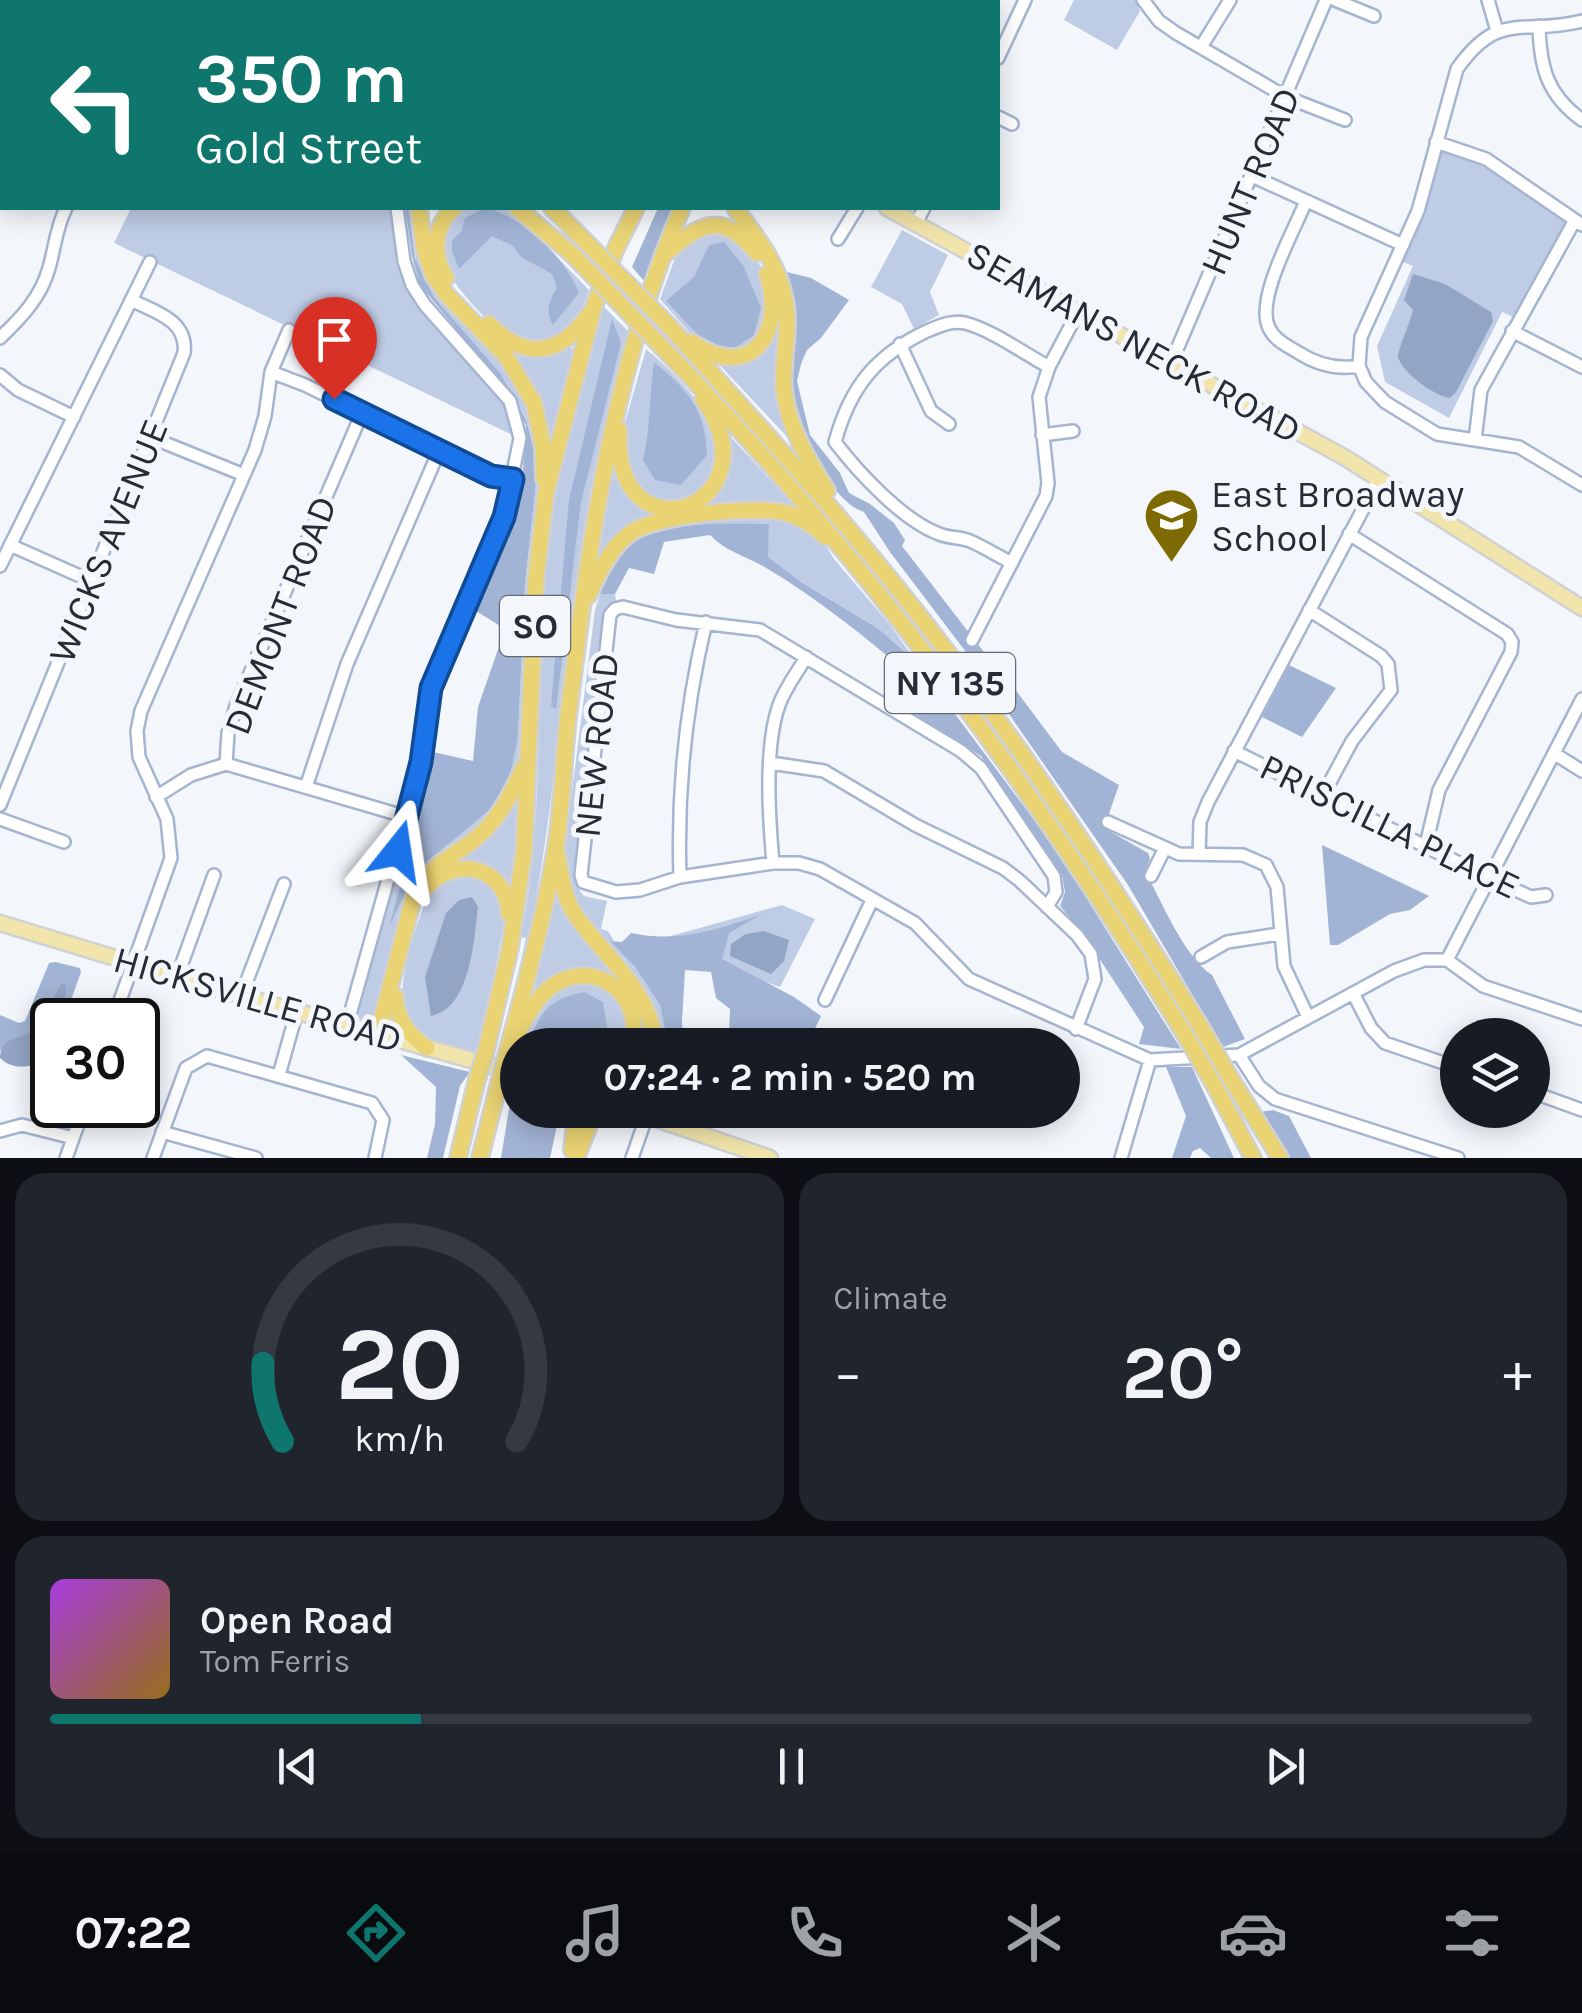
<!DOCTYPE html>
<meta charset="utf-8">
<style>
body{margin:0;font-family:Karla,sans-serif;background:#20242c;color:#f1f3f6;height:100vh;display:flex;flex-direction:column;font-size:38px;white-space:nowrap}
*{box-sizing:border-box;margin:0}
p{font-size:32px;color:#9ea1a6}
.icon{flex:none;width:55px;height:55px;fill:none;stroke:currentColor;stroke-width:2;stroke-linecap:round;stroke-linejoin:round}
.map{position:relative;height:1158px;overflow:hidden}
.panel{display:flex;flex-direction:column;gap:15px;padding:15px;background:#0d0f14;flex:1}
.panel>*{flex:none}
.top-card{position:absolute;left:0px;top:0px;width:1000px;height:210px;box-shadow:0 5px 25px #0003;background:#0f766e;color:#fff;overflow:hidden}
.fabs{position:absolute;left:1440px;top:1018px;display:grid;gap:20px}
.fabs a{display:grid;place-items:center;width:110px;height:110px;border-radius:50%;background:#171b24;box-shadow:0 5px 25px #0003;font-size:50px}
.speed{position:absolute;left:30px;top:998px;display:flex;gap:20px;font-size:50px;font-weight:700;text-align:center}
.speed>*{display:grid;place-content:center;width:130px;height:130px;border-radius:50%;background:#171b24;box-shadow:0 5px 25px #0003;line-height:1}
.speed .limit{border:5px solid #111;border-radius:15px;background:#fff;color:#111}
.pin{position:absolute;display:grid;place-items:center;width:85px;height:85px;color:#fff;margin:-102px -42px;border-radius:50% 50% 50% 0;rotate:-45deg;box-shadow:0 0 10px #0007}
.pin .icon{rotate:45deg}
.me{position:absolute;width:110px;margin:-55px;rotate:15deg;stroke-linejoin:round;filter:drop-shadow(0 0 8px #0008)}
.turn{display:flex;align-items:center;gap:35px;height:210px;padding:0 30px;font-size:45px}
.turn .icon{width:130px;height:130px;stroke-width:2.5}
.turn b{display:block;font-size:70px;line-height:85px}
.big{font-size:75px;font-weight:700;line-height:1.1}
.panel .card{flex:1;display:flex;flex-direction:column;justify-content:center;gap:15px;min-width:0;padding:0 35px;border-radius:30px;background:#20242c}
.panel .dial{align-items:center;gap:0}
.dial svg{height:260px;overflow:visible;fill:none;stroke:#363941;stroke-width:7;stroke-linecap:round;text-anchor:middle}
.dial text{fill:#f1f3f6;stroke:none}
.song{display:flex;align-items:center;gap:30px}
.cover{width:120px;height:120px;border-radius:15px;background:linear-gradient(135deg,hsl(280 70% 55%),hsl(40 70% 35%))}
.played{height:10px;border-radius:5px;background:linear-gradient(90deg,#0f766e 25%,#363941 25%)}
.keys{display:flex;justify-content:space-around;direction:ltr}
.heat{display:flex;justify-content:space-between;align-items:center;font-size:55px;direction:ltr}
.panel .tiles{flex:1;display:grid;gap:15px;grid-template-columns:1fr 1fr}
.card:last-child{grid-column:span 2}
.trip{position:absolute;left:500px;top:1028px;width:580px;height:100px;border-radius:50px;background:#171b24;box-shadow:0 5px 25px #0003;font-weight:700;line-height:100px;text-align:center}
.tabs{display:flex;height:160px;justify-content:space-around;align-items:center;background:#090b0e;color:#9ea1a6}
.tabs .icon{width:70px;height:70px}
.tabs .selected{color:#0f766e}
.tabs b{font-size:45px;color:#f1f3f6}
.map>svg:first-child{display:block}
.green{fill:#bfcce5}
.forest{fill:#a2b4d5}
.water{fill:#93a5c5}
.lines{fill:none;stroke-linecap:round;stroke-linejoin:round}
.minor-casing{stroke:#a5b4d0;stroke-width:16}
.major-casing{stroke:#cfd1d3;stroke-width:19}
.highway-casing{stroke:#cfd1d3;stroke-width:20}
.minor{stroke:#fff;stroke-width:11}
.major{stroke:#f2e5ab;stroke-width:14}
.highway{stroke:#ead373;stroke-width:15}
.highway-bridge-casing{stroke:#cfd1d3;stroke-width:20;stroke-linecap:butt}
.highway-bridge{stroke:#ead373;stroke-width:15}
.route-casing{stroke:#114b97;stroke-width:25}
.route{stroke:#1a73e8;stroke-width:18}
.labels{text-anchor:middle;stroke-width:10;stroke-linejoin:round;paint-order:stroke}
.shield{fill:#f3f7fc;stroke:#646971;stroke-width:2.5}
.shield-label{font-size:35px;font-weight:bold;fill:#262c36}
.street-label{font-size:38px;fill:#262c36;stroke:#f3f7fc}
.poi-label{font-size:38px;fill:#262c36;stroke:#f3f7fc;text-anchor:start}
</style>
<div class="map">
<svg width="1582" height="1158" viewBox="0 0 1582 1158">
<rect width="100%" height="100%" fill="#f3f7fc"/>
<path class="green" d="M 1074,0 L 1135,0 L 1140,11 L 1117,50 L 1064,20 Z
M 1437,144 L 1467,152 L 1573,220 L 1518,319 L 1502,312 L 1449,418 L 1385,382 L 1377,346 L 1413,266 L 1398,260 Z
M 131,208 L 392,208 L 403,272 L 507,403 L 517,437 L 114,243 Z
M 409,208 L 414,208 L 423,265 L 507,365 L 527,394 L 540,473 L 527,598 L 518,766 L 498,812 L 429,867 L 372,1026 L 359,1022 L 357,1017 L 429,751 L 433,752 L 427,790 L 392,920 L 408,888 L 428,861 L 493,807 L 518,736 L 525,584 L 538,465 L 526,418 L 501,374 L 434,297 L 416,261 Z
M 462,208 L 514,208 L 521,220 L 589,290 C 583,306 578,327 563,338 C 548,349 518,344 504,334 C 481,316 435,270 441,240 C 443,226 452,217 462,208 Z
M 717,229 C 772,262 765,270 766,331 L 736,355 L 694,338 L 660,299 L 679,247 Z
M 902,230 L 948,255 L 930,292 L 939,315 L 914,329 L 902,304 L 871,287 Z
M 780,304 L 792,442 L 714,359 C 760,377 772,339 780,304 Z
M 604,307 L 630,333 C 561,538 570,760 522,970 L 518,974 L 526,938 L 521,937 C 548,800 532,658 551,520 C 561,448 583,376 604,307 Z
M 566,346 L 573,349 L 550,449 L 509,354 L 512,348 Z
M 646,349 C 668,367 694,393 708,418 C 726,448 720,500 679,505 C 672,506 663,504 656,503 L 626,472 L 624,426 Z
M 727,433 L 806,518 L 694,511 L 707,499 Z
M 615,455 C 622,489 633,499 662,515 L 599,562 L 597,561 Z
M 777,515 L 820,535 L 834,559 L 891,626 L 917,663 L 879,629 L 801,582 L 767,557 L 769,524 L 647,534 L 615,563 L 604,586 L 600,584 L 630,537 L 662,523 Z
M 600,594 L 615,594 L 616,601 L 606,612 L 586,761 L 575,885 L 584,896 L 607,901 L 601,929 L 608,931 L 614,941 L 611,942 L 635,967 L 660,1005 L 668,1045 L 660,1045 L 575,908 L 564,855 L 595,610 Z
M 518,793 L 522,794 L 515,896 L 463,864 L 458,855 Z
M 461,874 L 482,876 L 496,888 L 506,914 L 482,1034 L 474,1054 C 457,1049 428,1046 415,1034 C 385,1006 416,926 429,892 Z
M 556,882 L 641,1000 L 654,1045 L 636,1045 L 637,1013 L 582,973 L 533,998 Z
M 782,905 L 815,919 L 780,987 L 665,947 L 671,936 Z
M 599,982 L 629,1010 L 628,1045 L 522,1045 C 530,1024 541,992 565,984 C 575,981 589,982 599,982 Z"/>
<path class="forest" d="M 405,208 L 409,208 L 415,258 L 434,297 L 501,374 L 526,419 L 538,465 L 525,584 L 518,736 L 510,776 L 493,807 L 427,862 L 408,888 L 389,927 L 427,790 L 433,752 L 473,761 L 478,707 L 505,629 L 476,611 L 521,499 L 526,425 L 498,379 L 420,285 L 412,256 Z
M 485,208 C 524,216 565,258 579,293 L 553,325 C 545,312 549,300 557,288 L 552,274 L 521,257 L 513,246 L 492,236 L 459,269 L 452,251 L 452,240 L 461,232 L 465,218 Z
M 658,208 L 675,208 L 645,282 L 632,267 Z
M 724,242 L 743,265 L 761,308 L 754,335 L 730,351 L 697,334 L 666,301 L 694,277 L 709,245 Z
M 783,271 L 811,278 L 849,300 L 821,338 L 807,350 L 801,364 L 797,381 L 810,435 L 840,473 L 849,493 L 870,504 L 894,523 L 905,540 L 902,546 L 1004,678 L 991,685 L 890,552 L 864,512 C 828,500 795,424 792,387 C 789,347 802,308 783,271 Z
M 612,319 L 621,343 L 581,502 L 556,709 L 551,706 L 569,500 Z
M 654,362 C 687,389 706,410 707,455 L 681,485 L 655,480 L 643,460 C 651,427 649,395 654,362 Z
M 769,524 L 768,557 L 801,582 L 879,629 L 917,663 L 1055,848 L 1181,1049 L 1139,1044 L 1144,1027 L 1082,932 L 1060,906 L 1065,892 L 1062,875 L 981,756 L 901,705 L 913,678 C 866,637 817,598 763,566 C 745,556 725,551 710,535 L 664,542 L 654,574 L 629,568 L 615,594 L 600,594 C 610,572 625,542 649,534 C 686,521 731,524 769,524 Z
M 1289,665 L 1336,688 L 1302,737 L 1262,717 Z
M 1009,681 L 1062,752 L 1119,785 L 1104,828 L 1148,853 L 1150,859 L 1145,871 C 1161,900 1184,957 1212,975 L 1245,1039 L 1223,1047 L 1128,885 L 995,694 Z
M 1322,845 L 1429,896 L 1410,910 L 1390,914 L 1338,945 L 1330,945 Z
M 762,914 L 729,933 L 722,959 L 794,997 L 821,1016 L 807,1045 L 747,1045 L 729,1035 L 730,1009 L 716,998 L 711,972 L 685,970 L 682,1022 L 684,1045 L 668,1045 L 660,1005 L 635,967 L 610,941 L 622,942 L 631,933 C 678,943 718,930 762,914 Z
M 55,962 L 80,968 L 81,972 L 64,1020 L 56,1020 L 66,995 L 61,983 C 52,998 44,1023 28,1033 C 18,1039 9,1041 0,1051 L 0,1015 L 19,1023 L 25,1021 L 49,963 Z
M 584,992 L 603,1002 L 610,1045 L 528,1045 C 540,1012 549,999 584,992 Z
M 401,1055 L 470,1072 L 460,1086 L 443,1158 L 427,1158 L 435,1124 L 436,1087 Z
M 1166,1067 L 1192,1067 L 1234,1158 L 1211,1158 L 1200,1148 L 1193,1151 L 1190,1158 L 1172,1158 L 1186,1116 Z
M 517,1086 L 518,1110 L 552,1110 L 558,1121 L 550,1158 L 501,1158 L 511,1096 Z
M 1273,1110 L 1289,1116 L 1311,1158 L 1286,1158 L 1259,1112 Z"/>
<path class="water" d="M 1413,274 L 1445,284 L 1491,312 L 1493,321 L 1456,392 L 1450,398 C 1435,396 1403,374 1398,357 C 1397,352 1411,320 1413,310 L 1404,300 Z
M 472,897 L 478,907 C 474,939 471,1008 431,1016 L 425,977 L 446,913 L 459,900 Z
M 764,931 L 789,940 L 784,961 L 771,974 L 730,956 L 731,944 L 746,934 Z
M 61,983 L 65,985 L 66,995 L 56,1020 L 52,1020 L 37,1065 C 22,1067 12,1069 0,1058 C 1,1038 14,1041 28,1033 C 44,1023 52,998 61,983 Z"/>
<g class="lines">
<defs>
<path id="minor" d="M 298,0 L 301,2
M 1143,0 L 1159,21 L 1176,33 L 1286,97 L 1345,120
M 1335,0 L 1374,16
M 1488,0 L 1497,31
M 9,2 L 10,0
M 0,20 L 2,15
M 1582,21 C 1523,36 1499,9 1457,69 L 1418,211 L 1361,337 L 1359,366 L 1366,382 L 1385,402 L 1437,434 L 1519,447 L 1582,485
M 1539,26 C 1540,67 1547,95 1582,120
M 1201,47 L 1230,0
M 998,58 L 1025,0
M 998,117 L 1012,124
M 1436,142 L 1486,159 L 1582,225
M 0,148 L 2,149
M 1252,176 L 1403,245
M 1306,201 C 1294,231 1255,299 1269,328 C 1275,341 1288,346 1299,353 C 1318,365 1337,370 1359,366
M 916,223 L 924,208
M 838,239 L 857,208
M 1512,331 L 1582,367
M 0,338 C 22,317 41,297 49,268 C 55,247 56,228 66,208
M 900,344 L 931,411 L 949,424
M 1172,361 L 1326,0
M 271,372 L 305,385 L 491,476 L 513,479
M 0,375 L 18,390 L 74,417
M 1042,435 L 1073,431
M 150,437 L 244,475
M 1475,440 L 1481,390 L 1575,220
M 1349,534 L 1507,634 L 1512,642 L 1511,652 L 1439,790 L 1426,845
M 10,545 L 91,581
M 1012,563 C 998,556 984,547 970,541 C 960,537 949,538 939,534 C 902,520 858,472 835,442 C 850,387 876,355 927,331 C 939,326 952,320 965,323 C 990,329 1025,354 1049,367
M 0,566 L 150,262
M 1309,610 L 1381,656 L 1388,664 L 1391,690 L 1352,741 L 1323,795
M 972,640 L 1046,496 L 1048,483 L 1039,397 L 1049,367 L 1079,310
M 1234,751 L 1489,878 L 1531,897 L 1546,895
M 1555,754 L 1582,771
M 771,763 L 824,771 L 915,825 L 1003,868 L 1020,881 L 1077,935 L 1091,954 L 1095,979 L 1076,1029
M 226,764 L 228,733 L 236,706 L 362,413
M 306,787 L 347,664 L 439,451
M 156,797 L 191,775 L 226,764 L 407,817
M 0,805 L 184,353 C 188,320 155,312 131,300
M 0,819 L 64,842
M 1108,822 L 1179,854 L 1243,855 L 1266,865 L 1277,887 L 1284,966 L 1308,1017
M 1199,854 L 1200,822 L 1208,802 L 1379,479
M 773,863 C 769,818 764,748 779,705 C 785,688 797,673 806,657
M 1151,876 L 1164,850
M 680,877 C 677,792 686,705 706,622
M 1047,907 L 1056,892 L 1054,876 L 981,768 L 961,751 L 760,630 L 676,620 L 623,607 L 615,609 L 610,615 L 581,875 L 583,882 L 616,892 L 640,890 L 680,877 L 773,863 L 799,863 L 820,869 L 915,923 L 969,979 L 1150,1060 L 1239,1055 L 1394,971 L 1424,960 L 1447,960 L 1483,986 L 1582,1019
M 1201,957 L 1227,942 L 1279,934
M 1447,960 L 1582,699
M 177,977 L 214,875
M 1353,993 L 1371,1028 L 1385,1043 L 1458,1068
M 241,996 L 284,884
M 825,1000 L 872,900
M 113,1020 L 171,858 L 167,819 L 139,757 L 137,731 L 141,711 L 255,450 L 265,416 L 271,372 L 289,330
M 347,1025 L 421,762 L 431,688 L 504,517 L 520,438 L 510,401 L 425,305 L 412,285 L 404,261 L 397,208
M 1239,1055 L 1259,1086 L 1275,1099 L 1458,1158
M 279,1075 L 297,1011
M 1532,1092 L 1582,1110
M 0,1131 L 22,1125 L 73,1138
M 162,1132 L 256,1158
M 66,1158 L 85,1105
M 153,1158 L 186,1068 L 207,1056 L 372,1103 L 383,1120 L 375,1158
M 632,1158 L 647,1115
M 1121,1158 L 1150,1060"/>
<path id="major" d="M 515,0 L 520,2
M 887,208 L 1344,457 L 1582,608
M 0,923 L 241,996 L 518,1073
M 630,1110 L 770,1158"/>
<path id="highway" d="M 330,0 L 332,2
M 361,0 L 364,2
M 741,2 L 742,0
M 775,2 L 776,0
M 419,208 L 424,248 L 433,275 L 447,295 L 506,356 L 534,403 L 543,446 L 544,479
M 517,208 L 573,255
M 552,208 L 582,238
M 735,208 C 755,235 777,262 784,296 C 792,328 781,359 784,390 C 788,427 808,460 827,491
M 665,254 C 702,222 722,211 757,253
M 446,278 C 432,255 433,226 454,208
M 489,324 C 525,361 560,356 589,314
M 669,326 C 760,427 852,528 935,636 C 1031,760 1116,891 1199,1024
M 691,342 C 751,384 786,332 767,274
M 661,346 C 863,554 1033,786 1184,1033
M 619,430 C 612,565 779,508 703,399
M 588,596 C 599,572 610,547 632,532 C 658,515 755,505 786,513 C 801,517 814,526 826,537
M 557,853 C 561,873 563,896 574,913 C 605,959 649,987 656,1045
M 426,888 C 454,854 508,867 509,914
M 395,996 C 397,1020 408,1034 427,1048
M 378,1033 L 413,899 C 429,864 447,861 475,839 C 499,820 511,794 524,767
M 516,1036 C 527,1017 538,992 559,982 C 603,960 644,1001 632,1045
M 486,1050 L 510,948 L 524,851 L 536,578 L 546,493 L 594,306 L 616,248 L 636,208
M 507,1053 C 525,985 545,916 556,846 C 563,803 563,760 568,717 C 589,544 612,369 682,208
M 1231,1079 L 1280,1158
M 1216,1088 L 1253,1158
M 572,1110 L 575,1124 L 572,1150
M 647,1115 L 648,1110
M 458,1158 L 477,1079
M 480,1158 L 498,1087
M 576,1158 L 595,1110"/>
</defs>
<use href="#minor" class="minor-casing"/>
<use href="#major" class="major-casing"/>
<use href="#highway" class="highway-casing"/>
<use href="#minor" class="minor"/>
<use href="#major" class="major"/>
<use href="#highway" class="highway"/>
<defs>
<path id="highway-bridge" d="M 582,238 L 669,326
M 573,255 L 661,346
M 1199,1024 L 1231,1079
M 1184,1033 L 1216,1088
M 477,1079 L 486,1050
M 498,1087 L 507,1053"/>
</defs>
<use href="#highway-bridge" class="highway-bridge-casing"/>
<use href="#highway-bridge" class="highway-bridge"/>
</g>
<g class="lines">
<defs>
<path id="route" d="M 334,399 L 491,476 L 513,479 L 504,517 L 431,688 L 421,762 L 398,851"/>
</defs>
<use href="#route" class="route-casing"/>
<use href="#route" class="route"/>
</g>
<defs>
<symbol id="school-pin" viewBox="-11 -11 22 30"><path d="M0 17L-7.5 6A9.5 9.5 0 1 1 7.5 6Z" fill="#7e6a02" stroke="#f3f7fc"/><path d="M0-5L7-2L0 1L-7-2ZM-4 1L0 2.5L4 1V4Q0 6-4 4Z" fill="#fff"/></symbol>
</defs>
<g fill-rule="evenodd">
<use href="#school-pin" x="1140" y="484" width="63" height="86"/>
</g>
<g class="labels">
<g class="shield">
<rect x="500" y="596" width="70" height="60" rx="8"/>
<rect x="885" y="653" width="130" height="60" rx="8"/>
</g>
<g class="shield-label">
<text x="535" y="638">SO</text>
<text x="950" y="695">NY 135</text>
</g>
<g class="street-label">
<text transform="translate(1250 181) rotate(-67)" y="13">HUNT ROAD</text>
<text transform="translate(1134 342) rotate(29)" y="13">SEAMANS NECK ROAD</text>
<text transform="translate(108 541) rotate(-68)" y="13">WICKS AVENUE</text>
<text transform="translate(280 615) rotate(-69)" y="13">DEMONT ROAD</text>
<text transform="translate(596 745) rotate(-84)" y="13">NEW ROAD</text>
<text transform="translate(1390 826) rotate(26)" y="13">PRISCILLA PLACE</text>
<text transform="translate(258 999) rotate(16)" y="13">HICKSVILLE ROAD</text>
</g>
<g class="poi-label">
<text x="1211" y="507">East Broadway<tspan x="1211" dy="44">School</tspan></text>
</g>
</g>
</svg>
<div class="fabs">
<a><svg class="icon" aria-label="layers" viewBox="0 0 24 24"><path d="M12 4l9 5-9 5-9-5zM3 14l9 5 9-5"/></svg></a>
</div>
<div class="speed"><div class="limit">30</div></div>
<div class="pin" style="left:334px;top:399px;background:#d93025"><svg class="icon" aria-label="arrive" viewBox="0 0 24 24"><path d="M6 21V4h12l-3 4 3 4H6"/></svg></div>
<svg class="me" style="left:398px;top:851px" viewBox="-20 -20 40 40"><path d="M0-17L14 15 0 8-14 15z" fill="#1a73e8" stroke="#fff" stroke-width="4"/></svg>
<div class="trip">07:24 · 2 min · 520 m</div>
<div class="top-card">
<div class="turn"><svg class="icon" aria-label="left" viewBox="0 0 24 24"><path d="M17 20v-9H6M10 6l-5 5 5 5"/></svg><div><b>350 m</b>Gold Street</div></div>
</div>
</div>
<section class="panel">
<div class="tiles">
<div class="card dial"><svg viewBox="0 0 100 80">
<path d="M14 69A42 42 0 1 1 86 69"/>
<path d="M14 69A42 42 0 0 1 8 45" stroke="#0f766e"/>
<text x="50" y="56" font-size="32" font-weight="700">20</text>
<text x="50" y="72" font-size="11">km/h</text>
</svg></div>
<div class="card"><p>Climate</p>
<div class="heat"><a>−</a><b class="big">20°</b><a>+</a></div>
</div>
<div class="card">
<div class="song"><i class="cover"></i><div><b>Open Road</b><p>Tom Ferris</p></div></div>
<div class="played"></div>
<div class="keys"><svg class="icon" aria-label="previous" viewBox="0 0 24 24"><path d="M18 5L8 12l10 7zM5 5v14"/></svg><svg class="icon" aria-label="pause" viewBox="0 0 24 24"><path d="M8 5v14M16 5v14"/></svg><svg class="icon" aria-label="next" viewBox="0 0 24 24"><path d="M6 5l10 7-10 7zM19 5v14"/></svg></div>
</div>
</div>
</section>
<nav class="tabs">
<b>07:22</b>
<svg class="icon selected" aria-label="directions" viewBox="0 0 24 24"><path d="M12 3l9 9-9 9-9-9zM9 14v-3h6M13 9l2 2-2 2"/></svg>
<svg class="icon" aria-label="music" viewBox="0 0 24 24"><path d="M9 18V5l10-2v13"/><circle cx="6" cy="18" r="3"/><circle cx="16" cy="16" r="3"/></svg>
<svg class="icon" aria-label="phone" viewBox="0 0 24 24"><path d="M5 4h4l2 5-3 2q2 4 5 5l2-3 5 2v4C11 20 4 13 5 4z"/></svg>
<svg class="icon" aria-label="climate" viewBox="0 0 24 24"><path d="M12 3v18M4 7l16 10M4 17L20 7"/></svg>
<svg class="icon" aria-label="car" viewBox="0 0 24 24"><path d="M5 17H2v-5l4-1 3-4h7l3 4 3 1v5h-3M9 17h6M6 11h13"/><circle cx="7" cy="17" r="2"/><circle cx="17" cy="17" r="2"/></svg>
<svg class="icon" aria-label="filters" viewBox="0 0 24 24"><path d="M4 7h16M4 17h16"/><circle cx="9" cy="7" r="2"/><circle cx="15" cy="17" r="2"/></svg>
</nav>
